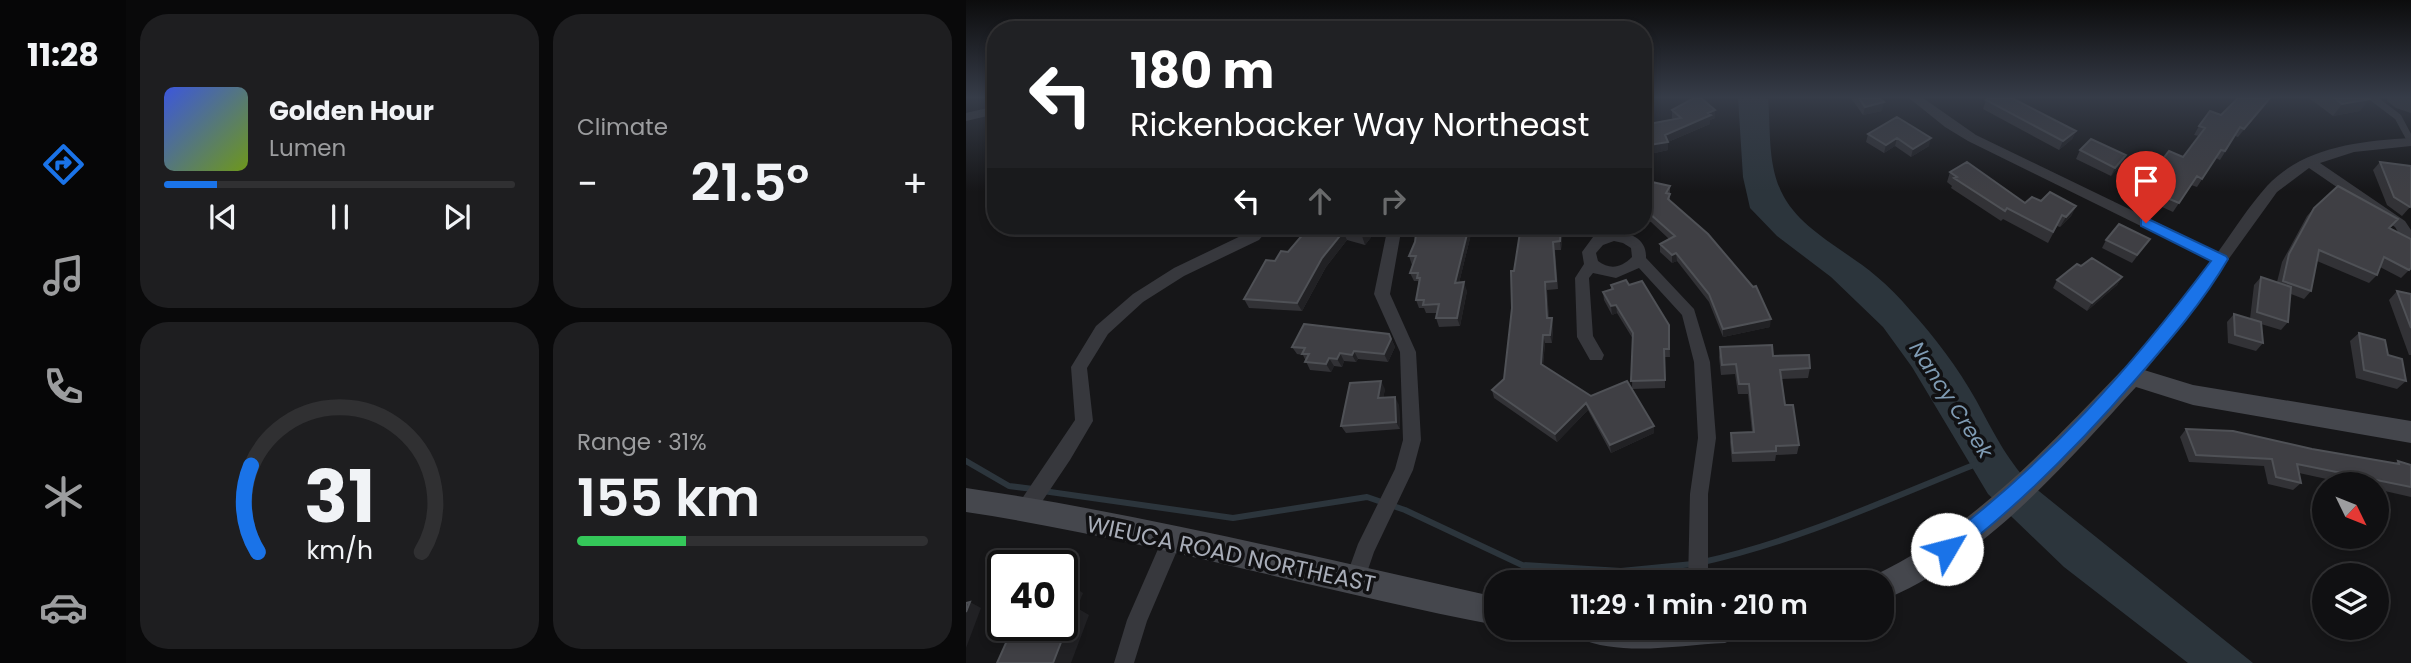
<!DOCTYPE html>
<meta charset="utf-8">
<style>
body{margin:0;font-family:Poppins,sans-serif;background:#1e1e20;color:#f1f3f6;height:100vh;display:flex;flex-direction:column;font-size:26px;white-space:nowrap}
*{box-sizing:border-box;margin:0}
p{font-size:23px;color:#9c9d9f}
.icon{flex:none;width:38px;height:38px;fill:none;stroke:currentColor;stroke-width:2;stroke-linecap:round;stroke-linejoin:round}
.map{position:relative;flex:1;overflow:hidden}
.drawer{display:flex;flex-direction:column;gap:14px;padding:14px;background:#09090a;width:840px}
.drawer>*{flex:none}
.banner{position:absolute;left:21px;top:21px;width:665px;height:214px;border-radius:28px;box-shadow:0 4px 10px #0003,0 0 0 2px #303032;background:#202124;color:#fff;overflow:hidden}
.needle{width:46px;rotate:133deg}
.controls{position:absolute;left:1346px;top:472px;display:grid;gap:14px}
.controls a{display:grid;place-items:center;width:77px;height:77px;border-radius:50%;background:#101012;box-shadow:0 4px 10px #0003,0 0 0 2px #303032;font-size:35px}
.speed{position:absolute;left:21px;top:550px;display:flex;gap:14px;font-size:35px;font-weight:700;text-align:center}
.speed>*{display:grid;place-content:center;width:91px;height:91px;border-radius:50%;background:#101012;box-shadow:0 4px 10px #0003,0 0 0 2px #303032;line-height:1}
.speed .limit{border:4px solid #111;border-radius:10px;background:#fff;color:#111}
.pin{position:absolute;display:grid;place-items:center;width:60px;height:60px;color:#fff;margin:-72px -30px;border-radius:50% 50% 50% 0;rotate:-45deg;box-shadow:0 0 7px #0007}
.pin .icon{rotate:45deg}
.me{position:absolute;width:77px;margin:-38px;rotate:53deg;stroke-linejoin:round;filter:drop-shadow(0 0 5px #0008)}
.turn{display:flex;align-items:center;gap:24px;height:147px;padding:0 28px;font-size:32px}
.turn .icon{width:91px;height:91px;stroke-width:2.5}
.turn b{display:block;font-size:49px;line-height:60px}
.lanes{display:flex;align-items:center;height:66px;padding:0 28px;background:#0003;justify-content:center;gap:35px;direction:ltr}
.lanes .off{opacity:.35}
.big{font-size:52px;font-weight:600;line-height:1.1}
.drawer .widget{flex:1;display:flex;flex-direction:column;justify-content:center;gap:10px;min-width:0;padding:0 24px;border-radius:28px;background:#1e1e20}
.drawer .dial{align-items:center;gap:0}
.dial svg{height:182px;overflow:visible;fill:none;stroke:#303032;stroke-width:7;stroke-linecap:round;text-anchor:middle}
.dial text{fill:#f1f3f6;stroke:none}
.song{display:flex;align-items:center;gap:21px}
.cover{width:84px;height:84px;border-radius:10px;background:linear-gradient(135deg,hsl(230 70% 55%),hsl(80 70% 35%))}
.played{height:7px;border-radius:4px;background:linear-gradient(90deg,#1a73e8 15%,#303032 15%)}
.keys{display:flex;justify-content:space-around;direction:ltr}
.heat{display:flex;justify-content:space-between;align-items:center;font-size:38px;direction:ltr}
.charge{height:10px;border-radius:5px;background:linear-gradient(90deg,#34c759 31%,#303032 0)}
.drawer .tiles{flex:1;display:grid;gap:14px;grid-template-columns:repeat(2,1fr)}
.trip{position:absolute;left:518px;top:570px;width:410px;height:70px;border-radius:28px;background:#101012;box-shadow:0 4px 10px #0003,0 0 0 2px #303032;font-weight:600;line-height:70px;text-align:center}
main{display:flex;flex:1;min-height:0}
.tabs{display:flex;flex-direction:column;width:126px;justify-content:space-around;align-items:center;background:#060607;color:#9c9d9f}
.tabs .icon{width:49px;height:49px}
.tabs .on{color:#1a73e8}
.tabs b{font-size:32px;color:#f1f3f6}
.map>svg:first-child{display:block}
.water{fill:#2c353c}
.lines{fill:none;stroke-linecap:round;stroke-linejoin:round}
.stream{stroke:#2c353c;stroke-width:6}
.lane{stroke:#37383d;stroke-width:7}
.street{fill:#37383d;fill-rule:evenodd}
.secondary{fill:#45474d;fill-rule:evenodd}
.wall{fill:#323236}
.shaded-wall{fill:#212124}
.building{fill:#3f3f44;stroke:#4f5156;stroke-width:2}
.route{fill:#1a73e8;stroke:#114b97;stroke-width:2}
.labels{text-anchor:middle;stroke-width:7;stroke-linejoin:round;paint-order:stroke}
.water-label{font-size:21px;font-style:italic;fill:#7f9bb3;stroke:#111113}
.near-street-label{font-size:23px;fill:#a8adb8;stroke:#111113}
</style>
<main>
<nav class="tabs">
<b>11:28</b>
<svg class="icon on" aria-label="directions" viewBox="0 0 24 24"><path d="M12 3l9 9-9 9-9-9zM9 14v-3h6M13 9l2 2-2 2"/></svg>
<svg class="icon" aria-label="music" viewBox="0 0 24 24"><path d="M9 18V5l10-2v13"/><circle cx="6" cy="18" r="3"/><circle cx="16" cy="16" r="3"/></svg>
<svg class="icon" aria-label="phone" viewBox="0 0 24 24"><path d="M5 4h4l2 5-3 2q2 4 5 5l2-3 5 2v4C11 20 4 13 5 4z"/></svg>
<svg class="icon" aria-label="climate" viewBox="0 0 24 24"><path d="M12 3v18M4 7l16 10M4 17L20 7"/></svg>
<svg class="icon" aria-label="car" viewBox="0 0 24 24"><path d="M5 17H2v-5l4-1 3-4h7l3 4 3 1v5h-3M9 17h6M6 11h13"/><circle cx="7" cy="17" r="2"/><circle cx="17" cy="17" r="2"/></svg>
</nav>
<section class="drawer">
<div class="tiles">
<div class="widget">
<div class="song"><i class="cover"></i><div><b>Golden Hour</b><p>Lumen</p></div></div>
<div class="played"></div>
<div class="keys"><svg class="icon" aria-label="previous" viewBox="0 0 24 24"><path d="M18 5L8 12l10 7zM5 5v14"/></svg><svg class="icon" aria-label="pause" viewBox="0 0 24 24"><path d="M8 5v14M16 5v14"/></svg><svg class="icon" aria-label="next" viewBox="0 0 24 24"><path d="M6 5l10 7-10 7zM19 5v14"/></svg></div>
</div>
<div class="widget"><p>Climate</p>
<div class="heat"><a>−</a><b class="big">21.5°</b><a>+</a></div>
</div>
<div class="widget dial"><svg viewBox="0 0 100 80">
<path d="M14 69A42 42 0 1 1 86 69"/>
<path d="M14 69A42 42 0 0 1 11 31" stroke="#1a73e8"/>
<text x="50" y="56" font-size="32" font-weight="700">31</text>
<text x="50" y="72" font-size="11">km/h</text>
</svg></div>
<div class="widget"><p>Range · 31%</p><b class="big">155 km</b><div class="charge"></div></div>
</div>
</section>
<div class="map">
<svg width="1445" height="663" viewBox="0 0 1445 663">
<rect width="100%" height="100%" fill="#161618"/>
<path class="water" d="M 772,98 L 802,98 C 805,131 801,167 818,197 C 837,231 881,251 910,276 C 922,286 934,298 944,310 C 968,336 992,368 1010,400 C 1027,431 1039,457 1064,484 L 1287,663 L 1222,663 L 1098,567 L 1022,494 L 946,367 L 917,327 L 865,277 L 811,236 L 784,208 L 777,177 Z"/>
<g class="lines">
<path class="stream" d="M 0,461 L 43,486 L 67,489
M 77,491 L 267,518 L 401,497 L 439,510 L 556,565 L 655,571 L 727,564
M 737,562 C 832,541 920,500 1010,464"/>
<path class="lane" d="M 1407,98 L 1432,117 L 1445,141"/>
<path class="street" d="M 943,98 L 957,98 L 1010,135 L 1252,252 C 1268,230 1283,206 1301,186 C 1337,147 1393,141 1445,138 L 1445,146 L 1388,152 L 1354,163 L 1439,221 L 1445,230 L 1445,246 L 1440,245 L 1429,227 L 1343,168 L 1311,192 L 1205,339 L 1171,381 L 1159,381 L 1157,376 L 1159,371 L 1193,331 L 1246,261 L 1002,141 L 979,127 Z
M 30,106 L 30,114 L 0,121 L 0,113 Z
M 290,226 L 305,226 L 293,240 L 218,276 L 177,302 L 142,334 L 121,368 L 127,421 L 104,460 L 67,515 L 60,517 L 53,515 L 51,509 L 53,503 L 109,420 L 105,367 L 130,326 L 167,294 L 208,268 L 283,232 Z
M 422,226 L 436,226 L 424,294 L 450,352 L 455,440 L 447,470 L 408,552 L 396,587 L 389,590 L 382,587 L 379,580 L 392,544 L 429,469 L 437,440 L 434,352 L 408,294 Z
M 647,231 C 664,233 681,238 680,258 L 728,309 L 744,362 L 750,438 L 742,494 L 742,583 L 722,583 L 724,494 L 732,438 L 728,362 L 716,315 L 673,268 L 650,278 L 627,273 L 623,278 L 627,336 L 638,355 L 636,360 L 624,360 L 611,337 L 609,278 L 618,264 L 616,252 L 627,237 ZM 648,241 L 657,243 L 665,248 L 666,257 C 655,268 644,270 632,261 L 630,253 L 637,245 Z
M 206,530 L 213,533 L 216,539 L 181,621 L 168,663 L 148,663 L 161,620 L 199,533 Z"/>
<path class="secondary" d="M 1165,366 L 1227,385 L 1445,421 L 1445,443 L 1227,405 L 1170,387 C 1096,467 1019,559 915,601 L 915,583 L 903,583 L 905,577 C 1005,530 1081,448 1157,369 Z
M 0,488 C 178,514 354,558 530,597 L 530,625 C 353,591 179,539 0,512 Z
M 607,628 L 774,628 L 769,638 L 759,643 C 713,645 656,657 612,638 Z"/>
</g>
<path class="wall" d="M 885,98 L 914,98 L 916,111 L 897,115 Z
M 1305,98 L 1272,137 L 1269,136 L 1254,160 L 1250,158 L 1231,187 L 1225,185 L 1207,212 L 1170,195 L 1175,187 L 1217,157 L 1233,136 L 1228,135 L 1233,126 L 1255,115 Z
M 1343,98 L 1402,98 L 1394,111 L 1367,116 Z
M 1422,98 L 1445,98 L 1445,113 L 1430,108 L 1421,101 Z
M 1020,100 L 1110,131 L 1106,139 L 1093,150 L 1017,109 Z
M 706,110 L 749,110 L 749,118 L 744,120 L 744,124 L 702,142 L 702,150 L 684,154 L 681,147 L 677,148 L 677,125 L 707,119 L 706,118 Z
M 931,117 L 963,146 L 945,157 L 929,146 L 918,153 L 900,142 L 902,134 Z
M 1114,150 L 1160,155 L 1156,163 L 1145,176 L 1110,159 Z
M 1414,162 L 1445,206 L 1436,216 L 1421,205 L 1407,170 Z
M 984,172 L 1059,203 L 1075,201 L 1110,206 L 1105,216 L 1094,227 L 1091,226 L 1082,243 L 1037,219 L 1035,221 L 985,188 L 986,186 L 981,182 Z
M 677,180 L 704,186 L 704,201 L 804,327 L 757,337 L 743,302 L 711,261 L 706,263 L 694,252 L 694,244 L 703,239 L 685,222 L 677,220 Z
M 1348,208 L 1424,228 L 1445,268 L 1435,278 L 1414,267 L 1411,275 L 1403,283 L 1351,261 L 1345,291 L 1338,299 L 1325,294 L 1322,322 L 1315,330 L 1295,324 L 1297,343 L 1290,351 L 1262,343 L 1261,322 L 1268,314 L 1284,319 L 1288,285 L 1295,277 L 1311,282 L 1316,262 L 1341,216 Z
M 344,226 L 410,231 L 399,245 L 381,240 L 360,267 L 336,311 L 283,308 L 278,299 L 309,261 L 322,252 Z
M 451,226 L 509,226 L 507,226 L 493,283 L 501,291 L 494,326 L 473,327 L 470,318 L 471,313 L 460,313 L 458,308 L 453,308 L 450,300 L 453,285 L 452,281 L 448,281 L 444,273 L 446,265 L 443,256 L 449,242 Z
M 597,228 L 595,250 L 589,250 L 592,289 L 581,290 L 583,318 L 587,326 L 586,343 L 579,343 L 577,366 L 625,396 L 688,426 L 688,433 L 645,453 L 622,410 L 591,442 L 528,398 L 526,390 L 538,379 L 546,308 L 548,271 Z
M 1184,239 L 1166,263 L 1136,248 L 1140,240 Z
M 1156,277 L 1151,285 L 1121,311 L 1087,288 L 1091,280 Z
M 645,285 L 663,285 L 703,325 L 704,357 L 699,357 L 699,388 L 666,389 L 667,339 L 651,313 L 646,315 L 638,300 L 637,292 L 645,289 Z
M 1431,291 L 1445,294 L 1445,355 L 1443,355 L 1423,300 Z
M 1393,333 L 1422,355 L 1440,381 L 1431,389 L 1390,378 L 1384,341 Z
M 423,334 L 429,347 L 422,362 L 392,359 L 390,362 L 378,361 L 376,367 L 368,366 L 365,372 L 344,370 L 337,355 L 331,354 L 326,347 Z
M 754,347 L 807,356 L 844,368 L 842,378 L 815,379 L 819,405 L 833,445 L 831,454 L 810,455 L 809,461 L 766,462 L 764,442 L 765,433 L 786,432 L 782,394 L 772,394 L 769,374 L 755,375 L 753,357 Z
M 419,389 L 417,398 L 433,405 L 434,429 L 380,433 L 375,426 Z
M 1220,429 L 1429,463 L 1432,461 L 1445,465 L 1445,497 L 1410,489 L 1410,485 L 1388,485 L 1333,473 L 1335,483 L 1327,490 L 1302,484 L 1298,466 L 1223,462 L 1214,437 Z"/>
<path class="shaded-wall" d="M 1304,98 L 1305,98 L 1272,137 L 1278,129 Z
M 1404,99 L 1394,111 L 1367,116 L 1376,104 Z
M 918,102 L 916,111 L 897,115 L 899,107 Z
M 749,110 L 749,118 L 744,120 L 744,124 L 702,142 L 702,150 L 684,154 L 684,145 L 699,135 Z
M 1110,131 L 1106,139 L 1093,150 L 1097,141 Z
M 931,138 L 929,146 L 918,153 L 920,145 Z
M 965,138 L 963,146 L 945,157 L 947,149 Z
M 677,139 L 681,139 L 681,147 L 677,148 Z
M 1160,155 L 1156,163 L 1145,176 L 1149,168 Z
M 1110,206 L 1105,216 L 1094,227 L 1100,217 Z
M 404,226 L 408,226 L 410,231 L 399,245 L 396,236 Z
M 503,226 L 507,226 L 491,291 L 489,283 Z
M 595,226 L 600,226 L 597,228 L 595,250 L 594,241 Z
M 377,232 L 381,240 L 360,267 L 336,311 L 331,303 L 356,258 Z
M 710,253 L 711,261 L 706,263 L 706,255 Z
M 1156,277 L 1151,285 L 1121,311 L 1126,303 Z
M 498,282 L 501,291 L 494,326 L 491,318 Z
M 579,282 L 581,290 L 583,326 L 581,318 Z
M 650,305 L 651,313 L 646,315 L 645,306 Z
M 586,318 L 587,326 L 586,343 L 584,335 Z
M 805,319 L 804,327 L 757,337 L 757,329 Z
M 577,335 L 579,343 L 576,372 L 575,364 Z
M 425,339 L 429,347 L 422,362 L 418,354 Z
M 388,351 L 392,359 L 390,362 L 386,355 Z
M 374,353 L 378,361 L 376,367 L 371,359 Z
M 363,358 L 368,366 L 365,372 L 360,364 Z
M 415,381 L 419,389 L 416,406 L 412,398 Z
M 429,397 L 433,405 L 434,429 L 430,422 Z
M 620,403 L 622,410 L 591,442 L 589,434 Z
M 688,426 L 688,433 L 645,453 L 644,445 Z
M 103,584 L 117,593 L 111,608 L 123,615 L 105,663 L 87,663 L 96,610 L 96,601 Z
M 4,602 L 15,608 L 0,648 L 0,612 Z"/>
<path class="building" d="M 728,98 L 735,98 L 749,110 L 742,113 L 745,115 L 699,135 L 702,142 L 684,145 L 681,139 L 677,139 L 677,125 L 715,118 L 706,110 Z
M 893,98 L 914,98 L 918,102 L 899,107 Z
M 1023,98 L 1046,98 L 1110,131 L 1097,141 L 1020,100 Z
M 1272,98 L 1304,98 L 1278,129 L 1274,127 L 1259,151 L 1255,150 L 1236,179 L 1231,176 L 1213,203 L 1175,187 L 1203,151 L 1217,157 L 1239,128 L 1233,126 L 1244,111 L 1255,115 Z
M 1368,98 L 1402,98 L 1404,99 L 1376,104 Z
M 931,117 L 965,138 L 947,149 L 931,138 L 920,145 L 902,134 Z
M 1125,139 L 1160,155 L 1149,168 L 1114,150 Z
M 1001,162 L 1059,203 L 1066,197 L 1075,201 L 1084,192 L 1110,206 L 1100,217 L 1096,215 L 1087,232 L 1041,208 L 1039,211 L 988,178 L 991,177 L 984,172 Z
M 1414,162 L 1445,166 L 1445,206 L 1444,207 L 1428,197 Z
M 677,180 L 704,186 L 700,193 L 704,194 L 702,199 L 742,234 L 787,287 L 790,286 L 805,319 L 757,329 L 743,294 L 710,253 L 706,255 L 694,244 L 709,236 L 684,214 L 677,212 Z
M 1372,186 L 1432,219 L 1423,228 L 1445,239 L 1445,268 L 1443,270 L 1418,257 L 1411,275 L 1353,250 L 1345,291 L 1317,281 L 1323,254 L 1348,208 Z
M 1153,224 L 1184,239 L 1171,255 L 1140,240 Z
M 344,226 L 404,226 L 396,236 L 377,232 L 356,258 L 331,303 L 278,299 L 300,260 L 309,261 L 315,251 L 322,252 Z
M 451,226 L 503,226 L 489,283 L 498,282 L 491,318 L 470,318 L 473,304 L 457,305 L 458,300 L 450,300 L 454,278 L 451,278 L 452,273 L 444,273 L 450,256 L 443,256 L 449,242 Z
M 555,226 L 595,226 L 594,241 L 587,242 L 590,281 L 579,282 L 581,318 L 586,318 L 584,335 L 577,335 L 575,364 L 625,396 L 661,381 L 688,426 L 644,445 L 620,403 L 589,434 L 526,390 L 538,379 L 546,308 L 545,271 L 548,271 Z
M 1126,258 L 1156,277 L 1126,303 L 1091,280 L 1111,264 L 1115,266 Z
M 1295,277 L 1325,287 L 1322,322 L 1291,312 Z
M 660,280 L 663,285 L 676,281 L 703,325 L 703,349 L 698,349 L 699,380 L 665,381 L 667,333 L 650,305 L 645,306 L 637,292 L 647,289 L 645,285 Z
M 1431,291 L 1445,294 L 1445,328 Z
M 1268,314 L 1295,322 L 1297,343 L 1269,335 Z
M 338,324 L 423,334 L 425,339 L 418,354 L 388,351 L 386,355 L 374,353 L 371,359 L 363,358 L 360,364 L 339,362 L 343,354 L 336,354 L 339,348 L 326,347 Z
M 1393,333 L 1419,340 L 1422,355 L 1436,359 L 1440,381 L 1398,370 Z
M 806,345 L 807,356 L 843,355 L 844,368 L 814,370 L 819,405 L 827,405 L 833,445 L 810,446 L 810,451 L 767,453 L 765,433 L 788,432 L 783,384 L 773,384 L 770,364 L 756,365 L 754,347 Z
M 415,381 L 412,398 L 429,397 L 430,422 L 375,426 L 384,383 Z
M 1220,429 L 1267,431 L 1346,449 L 1433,464 L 1432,461 L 1445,465 L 1445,487 L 1331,464 L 1335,483 L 1310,477 L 1306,459 L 1230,455 Z
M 103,584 L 96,601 L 96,585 Z
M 4,602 L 0,612 L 0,603 Z
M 109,606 L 87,663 L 31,663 L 48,625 L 96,625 L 96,608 Z"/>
<linearGradient id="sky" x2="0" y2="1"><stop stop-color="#0c0c0d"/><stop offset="0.51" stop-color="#363c48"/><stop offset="1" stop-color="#363c48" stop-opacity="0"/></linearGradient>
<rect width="1445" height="191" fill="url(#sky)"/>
<path class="route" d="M 1180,218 L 1260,256 L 1262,259 C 1237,302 1204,340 1171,378 C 1116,442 1056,503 988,555 L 981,558 L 975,555 L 972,549 L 975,542 C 1080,464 1167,365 1245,261 L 1175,226 L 1175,219 Z"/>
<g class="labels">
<g class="water-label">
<text transform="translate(985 400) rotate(57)" y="7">Nancy Creek</text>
</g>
<g class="near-street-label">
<text transform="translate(265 554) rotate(12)" y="8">WIEUCA ROAD NORTHEAST</text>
</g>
</g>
</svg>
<div class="controls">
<a><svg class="needle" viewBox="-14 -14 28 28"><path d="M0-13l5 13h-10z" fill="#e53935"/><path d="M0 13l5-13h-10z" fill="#9c9d9f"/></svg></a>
<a><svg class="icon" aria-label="layers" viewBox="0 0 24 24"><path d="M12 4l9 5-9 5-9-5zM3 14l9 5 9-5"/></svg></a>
</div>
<div class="speed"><div class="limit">40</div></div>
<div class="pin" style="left:1180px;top:223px;background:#d93025"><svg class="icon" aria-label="arrive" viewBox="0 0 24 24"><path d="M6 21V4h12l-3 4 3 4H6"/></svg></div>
<svg class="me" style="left:981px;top:549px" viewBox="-20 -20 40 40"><circle r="19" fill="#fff"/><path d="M0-13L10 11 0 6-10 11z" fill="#1a73e8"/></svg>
<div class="trip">11:29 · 1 min · 210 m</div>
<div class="banner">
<div class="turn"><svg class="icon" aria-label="left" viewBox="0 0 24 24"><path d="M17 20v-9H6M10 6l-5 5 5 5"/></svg><div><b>180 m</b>Rickenbacker Way Northeast</div></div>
<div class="lanes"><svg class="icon" aria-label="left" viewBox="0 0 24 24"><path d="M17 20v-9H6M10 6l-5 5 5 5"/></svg><svg class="icon off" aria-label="ahead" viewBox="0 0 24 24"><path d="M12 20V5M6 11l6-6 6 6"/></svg><svg class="icon off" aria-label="right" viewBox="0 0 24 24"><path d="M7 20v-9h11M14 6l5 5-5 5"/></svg></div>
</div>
</div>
</main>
